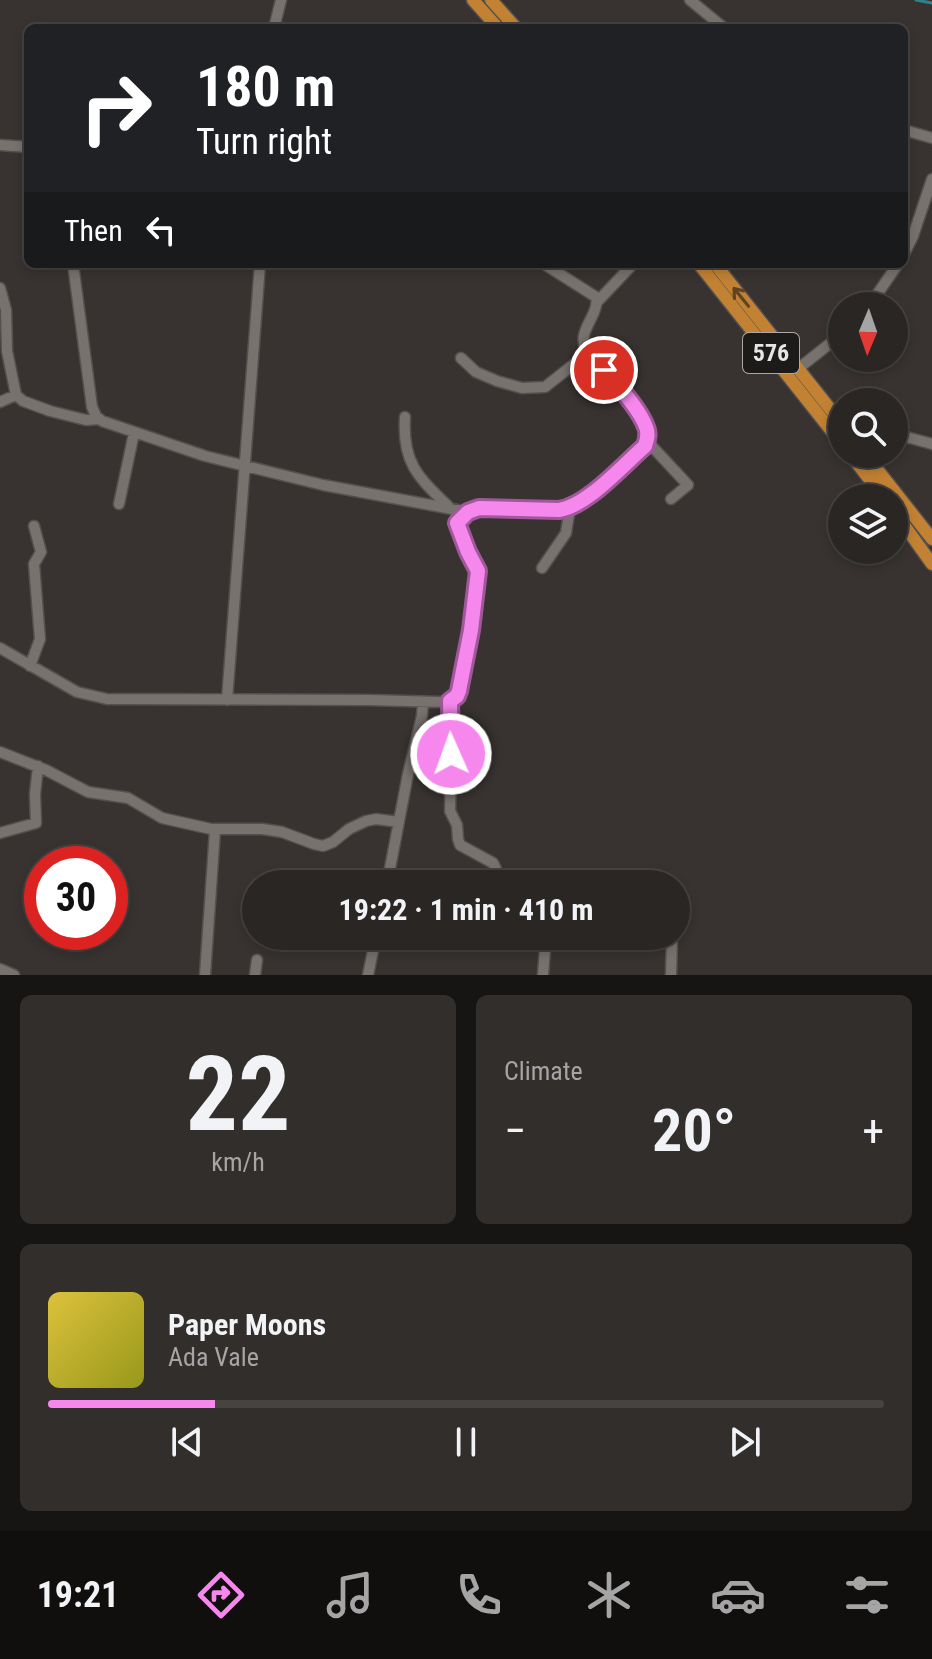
<!DOCTYPE html>
<meta charset="utf-8">
<style>
body{margin:0;font-family:"Roboto Condensed",sans-serif;background:#322e2c;color:#f1f3f6;height:100vh;display:flex;flex-direction:column;font-size:30px;white-space:nowrap}
*{box-sizing:border-box;margin:0}
p{font-size:26px;color:#a5a5a6}
.icon{flex:none;width:44px;height:44px;fill:none;stroke:currentColor;stroke-width:2;stroke-linecap:round;stroke-linejoin:round}
.map{position:relative;height:975px;overflow:hidden}
.drawer{display:flex;flex-direction:column;gap:20px;padding:20px;background:#171514;flex:1}
.drawer>*{flex:none}
.banner{position:absolute;left:24px;top:24px;width:884px;height:244px;border-radius:12px;box-shadow:0 4px 12px #0003,0 0 0 2px #464341;background:#202124;color:#fff;overflow:hidden}
.needle{width:52px;rotate:182deg}
.fabs{position:absolute;left:828px;top:292px;display:grid;gap:16px}
.fabs a{display:grid;place-items:center;width:80px;height:80px;border-radius:50%;background:#2a2624;box-shadow:0 4px 12px #0003,0 0 0 2px #464341;font-size:40px}
.speed{position:absolute;left:24px;top:846px;display:flex;gap:16px;font-size:40px;font-weight:700;text-align:center}
.speed>*{display:grid;place-content:center;width:104px;height:104px;border-radius:50%;background:#2a2624;box-shadow:0 4px 12px #0003,0 0 0 2px #464341;line-height:1}
.speed .limit{border:12px solid #d22;background:#fff;color:#111}
.pin{position:absolute;display:grid;place-items:center;width:68px;height:68px;color:#fff;margin:-34px;border:4px solid #fff;border-radius:50%;box-shadow:0 2px 8px #0007}
.me{position:absolute;width:88px;margin:-44px;rotate:358deg;stroke-linejoin:round;filter:drop-shadow(0 0 6px #0008)}
.turn{display:flex;align-items:center;gap:28px;height:168px;padding:0 40px;font-size:36px}
.turn .icon{width:104px;height:104px;stroke-width:2.5}
.turn b{display:block;font-size:56px;line-height:68px}
.then{display:flex;align-items:center;height:76px;padding:0 40px;background:#0003;gap:16px;font-size:30px}
.big{font-size:60px;font-weight:700;line-height:1.1}
.drawer .card{flex:1;display:flex;flex-direction:column;justify-content:center;gap:12px;min-width:0;padding:0 28px;border-radius:12px;background:#322e2c}
.drawer .dial{align-items:center;gap:0}
.dial b{font-size:104px;line-height:1}
.song{display:flex;align-items:center;gap:24px}
.cover{width:96px;height:96px;border-radius:12px;background:linear-gradient(135deg,hsl(50 70% 55%),hsl(60 70% 35%))}
.played{height:8px;border-radius:4px;background:linear-gradient(90deg,#f688ed 20%,#464341 20%)}
.keys{display:flex;justify-content:space-around;direction:ltr}
.heat{display:flex;justify-content:space-between;align-items:center;font-size:44px;direction:ltr}
.drawer .tiles{flex:1;display:grid;gap:20px;grid-template-columns:1fr 1fr}
.card:last-child{grid-column:span 2}
.trip{position:absolute;left:242px;top:870px;width:448px;height:80px;border-radius:40px;background:#2a2624;box-shadow:0 4px 12px #0003,0 0 0 2px #464341;font-weight:700;line-height:80px;text-align:center}
.tabs{display:flex;height:128px;justify-content:space-around;align-items:center;background:#110f0e;color:#a5a5a6}
.tabs .icon{width:56px;height:56px}
.tabs .active{color:#f688ed}
.tabs b{font-size:36px;color:#f1f3f6}
.map>svg:first-child{display:block}
.lines{fill:none;stroke-linecap:round;stroke-linejoin:round}
.stream{stroke:#2c848d;stroke-width:3}
.minor-casing{stroke:#53504d;stroke-width:13}
.major-casing{stroke:#53504d;stroke-width:15}
.minor{stroke:#77726e;stroke-width:10}
.major{stroke:#c38233;stroke-width:12}
.oneway{stroke:#5f4424}
.route-casing{stroke:#a0589a;stroke-width:20}
.route{stroke:#f688ed;stroke-width:14}
.labels{text-anchor:middle;stroke-width:8;stroke-linejoin:round;paint-order:stroke}
.shield{fill:#1d1b1a;stroke:#aba8a7;stroke-width:2}
.shield-label{font-size:24px;font-weight:bold;fill:#e8e5e3}
</style>
<div class="map">
<svg width="932" height="975" viewBox="0 0 932 975">
<rect width="100%" height="100%" fill="#383330"/>
<g class="lines">
<path class="stream" d="M 916,0 L 932,3"/>
<defs>
<path id="minor" d="M 690,0 L 724,28
M 274,28 L 281,0
M 904,130 L 932,138
M 0,145 L 28,147
M 904,254 L 913,236 L 932,179
M 73,264 L 92,407 L 96,416 L 102,421 L 205,456 L 323,485 L 468,512
M 0,288 L 6,310 L 7,351 L 16,395 L 23,401 L 50,411 L 86,420 L 99,419
M 598,301 L 633,264
M 869,306 L 898,264
M 461,358 L 476,372 L 497,381 L 522,388 L 545,387 L 588,353
M 799,368 L 842,334
M 0,402 L 16,395
M 405,417 C 402,463 418,477 449,507
M 894,435 L 910,438 L 932,444
M 647,441 L 688,485 L 671,499
M 119,504 L 134,433
M 542,568 L 566,533 L 570,508
M 0,648 L 77,692 L 107,699 L 369,700 L 441,702 L 453,700 L 459,691 L 471,630 L 478,571 L 468,552 L 457,523 C 463,515 469,510 479,508 L 559,510 C 587,506 623,466 645,446 C 647,440 649,435 646,428 C 641,410 615,382 602,368 C 597,362 589,356 586,349 C 576,331 600,315 596,297 L 544,264
M 30,666 L 40,639 L 34,564 L 41,552 L 34,526
M 227,700 L 260,264
M 450,701 L 451,769 L 450,811 L 457,825 L 458,839 L 460,845 L 493,863 L 496,869 L 498,884
M 0,752 L 46,770 L 88,792 L 128,798 L 162,818 L 211,829 L 262,829 L 282,832 L 314,844 L 323,846 L 333,842 L 349,829 L 366,821 L 376,819 L 399,822
M 0,833 L 36,823 L 35,794 L 38,766
M 387,884 L 408,774 L 422,716 L 423,702
M 552,884 L 557,879 L 567,876 L 629,880 L 639,884
M 495,941 L 495,936
M 0,969 L 14,975
M 205,975 L 215,830
M 255,975 L 257,960
M 368,975 L 376,936
M 543,975 L 546,936
M 671,975 L 672,936"/>
<path id="major" d="M 473,0 L 498,28
M 491,0 L 516,28
M 699,264 L 842,444
M 715,264 L 842,424
M 850,454 L 884,498
M 865,454 L 932,539
M 894,511 L 932,564"/>
</defs>
<use href="#minor" class="minor-casing"/>
<use href="#major" class="major-casing"/>
<use href="#minor" class="minor"/>
<use href="#major" class="major"/>
</g>
<defs><path id="oneway-shaft" d="M-6 0H5M1.5-3L5.5 0L1.5 3" fill="none" stroke-width="1.6" stroke-linecap="round" stroke-linejoin="round" transform="scale(2)"/></defs>
<use class="oneway" href="#oneway-shaft" transform="translate(741 297) rotate(-129)"/>
<g class="lines">
<defs>
<path id="route" d="M 451,754 L 450,701 L 457,696 L 459,691 L 471,630 L 478,571 L 468,552 L 457,523 L 468,512 L 479,508 L 559,510 C 587,506 622,466 645,446 C 647,440 649,434 646,427 C 640,410 617,384 604,370"/>
</defs>
<use href="#route" class="route-casing"/>
<use href="#route" class="route"/>
</g>
<g class="labels">
<rect class="shield" x="743" y="333" width="56" height="40" rx="6"/>
<g class="shield-label">
<text x="771" y="361">576</text>
</g>
</g>
</svg>
<div class="fabs">
<a><svg class="needle" viewBox="-14 -14 28 28"><path d="M0-13l5 13h-10z" fill="#e53935"/><path d="M0 13l5-13h-10z" fill="#a5a5a6"/></svg></a>
<a><svg class="icon" aria-label="search" viewBox="0 0 24 24"><circle cx="10" cy="10" r="6"/><path d="M15 15l6 6"/></svg></a>
<a><svg class="icon" aria-label="layers" viewBox="0 0 24 24"><path d="M12 4l9 5-9 5-9-5zM3 14l9 5 9-5"/></svg></a>
</div>
<div class="speed"><div class="limit">30</div></div>
<div class="pin" style="left:604px;top:370px;background:#d93025"><svg class="icon" aria-label="arrive" viewBox="0 0 24 24"><path d="M6 21V4h12l-3 4 3 4H6"/></svg></div>
<svg class="me" style="left:451px;top:754px" viewBox="-20 -20 40 40"><circle r="17" fill="#f688ed" stroke="#fff" stroke-width="3"/><path d="M0-11L8 9 0 5-8 9z" fill="#fff"/></svg>
<div class="trip">19:22 · 1 min · 410 m</div>
<div class="banner">
<div class="turn"><svg class="icon" aria-label="right" viewBox="0 0 24 24"><path d="M7 20v-9h11M14 6l5 5-5 5"/></svg><div><b>180 m</b>Turn right</div></div>
<div class="then">Then<svg class="icon" aria-label="left" viewBox="0 0 24 24"><path d="M17 20v-9H6M10 6l-5 5 5 5"/></svg></div>
</div>
</div>
<section class="drawer">
<div class="tiles">
<div class="card dial"><b>22</b><p>km/h</p></div>
<div class="card"><p>Climate</p>
<div class="heat"><a>−</a><b class="big">20°</b><a>+</a></div>
</div>
<div class="card">
<div class="song"><i class="cover"></i><div><b>Paper Moons</b><p>Ada Vale</p></div></div>
<div class="played"></div>
<div class="keys"><svg class="icon" aria-label="previous" viewBox="0 0 24 24"><path d="M18 5L8 12l10 7zM5 5v14"/></svg><svg class="icon" aria-label="pause" viewBox="0 0 24 24"><path d="M8 5v14M16 5v14"/></svg><svg class="icon" aria-label="next" viewBox="0 0 24 24"><path d="M6 5l10 7-10 7zM19 5v14"/></svg></div>
</div>
</div>
</section>
<nav class="tabs">
<b>19:21</b>
<svg class="icon active" aria-label="directions" viewBox="0 0 24 24"><path d="M12 3l9 9-9 9-9-9zM9 14v-3h6M13 9l2 2-2 2"/></svg>
<svg class="icon" aria-label="music" viewBox="0 0 24 24"><path d="M9 18V5l10-2v13"/><circle cx="6" cy="18" r="3"/><circle cx="16" cy="16" r="3"/></svg>
<svg class="icon" aria-label="phone" viewBox="0 0 24 24"><path d="M5 4h4l2 5-3 2q2 4 5 5l2-3 5 2v4C11 20 4 13 5 4z"/></svg>
<svg class="icon" aria-label="climate" viewBox="0 0 24 24"><path d="M12 3v18M4 7l16 10M4 17L20 7"/></svg>
<svg class="icon" aria-label="car" viewBox="0 0 24 24"><path d="M5 17H2v-5l4-1 3-4h7l3 4 3 1v5h-3M9 17h6M6 11h13"/><circle cx="7" cy="17" r="2"/><circle cx="17" cy="17" r="2"/></svg>
<svg class="icon" aria-label="filters" viewBox="0 0 24 24"><path d="M4 7h16M4 17h16"/><circle cx="9" cy="7" r="2"/><circle cx="15" cy="17" r="2"/></svg>
</nav>
